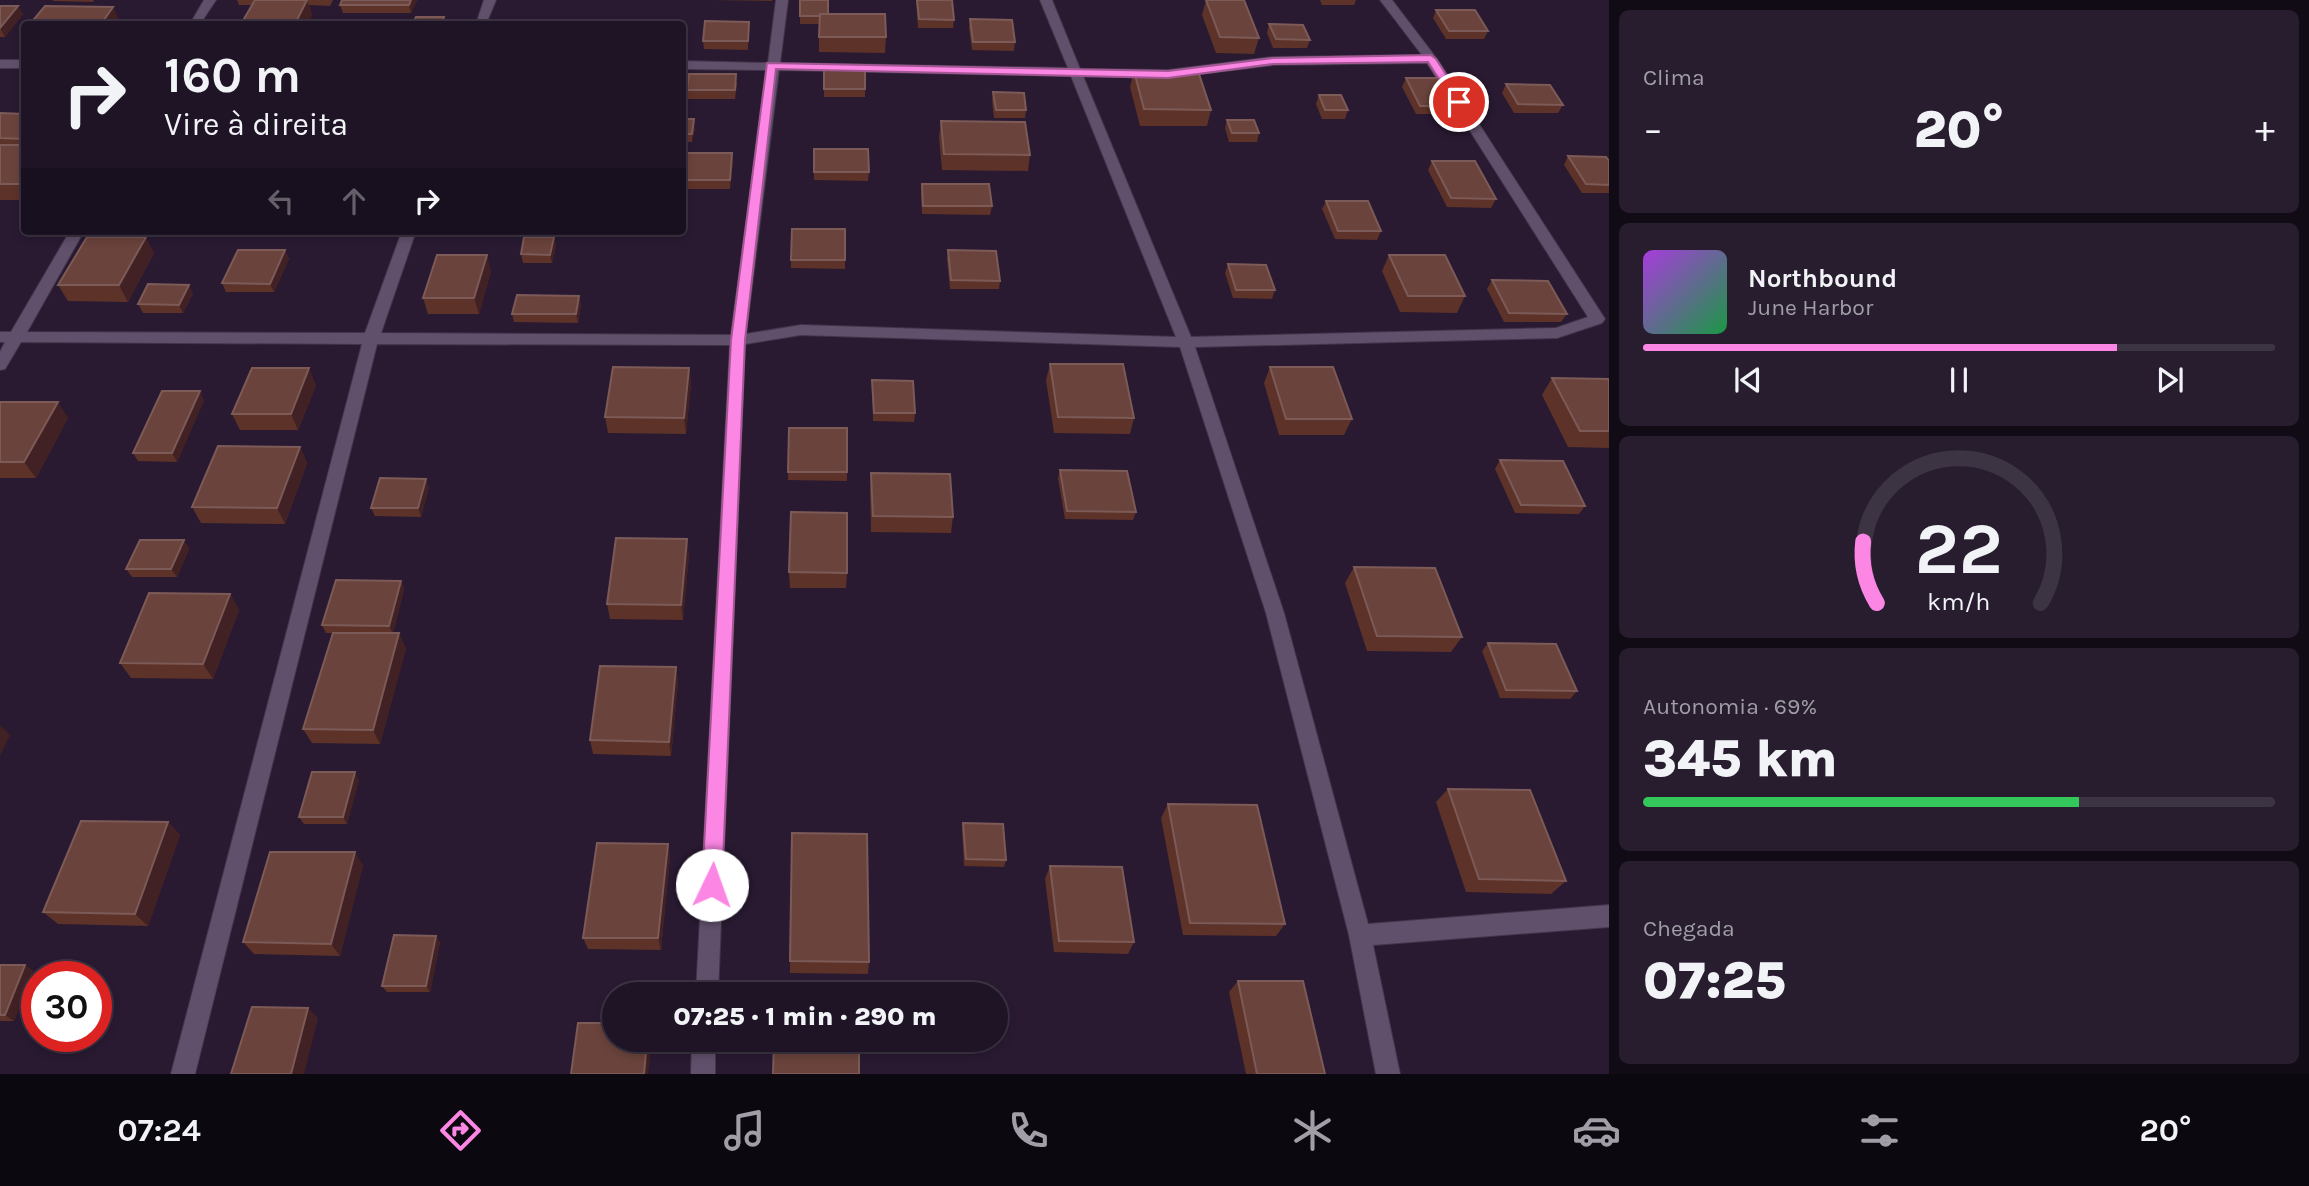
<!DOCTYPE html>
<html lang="pt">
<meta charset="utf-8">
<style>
body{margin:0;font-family:Karla,sans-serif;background:#271d2e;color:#f1f3f6;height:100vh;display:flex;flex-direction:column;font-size:26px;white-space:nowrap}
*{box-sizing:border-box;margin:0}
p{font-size:23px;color:#a19ea7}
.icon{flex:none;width:38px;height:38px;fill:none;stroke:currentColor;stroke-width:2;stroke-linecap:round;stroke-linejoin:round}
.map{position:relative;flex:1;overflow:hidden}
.panel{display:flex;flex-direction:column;gap:10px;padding:10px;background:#110b15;width:700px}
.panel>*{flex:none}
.banner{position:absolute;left:21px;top:21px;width:665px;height:214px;border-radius:7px;box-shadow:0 4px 10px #0003,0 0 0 2px #3c3343;background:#1f1426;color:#f1f3f6;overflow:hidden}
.speed{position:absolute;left:21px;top:961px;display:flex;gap:14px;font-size:35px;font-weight:700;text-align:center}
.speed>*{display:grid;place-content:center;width:91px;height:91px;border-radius:50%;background:#1f1426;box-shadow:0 4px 10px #0003,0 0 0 2px #3c3343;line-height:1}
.speed .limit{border:10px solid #d22;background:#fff;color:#111}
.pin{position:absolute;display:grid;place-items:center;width:60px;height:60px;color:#fff;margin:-30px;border:4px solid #fff;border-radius:50%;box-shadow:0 2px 7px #0007}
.me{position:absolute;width:77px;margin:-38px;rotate:3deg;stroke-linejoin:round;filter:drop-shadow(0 0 5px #0008)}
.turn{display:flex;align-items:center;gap:24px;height:147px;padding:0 28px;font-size:32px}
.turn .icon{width:91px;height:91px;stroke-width:2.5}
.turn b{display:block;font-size:49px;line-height:60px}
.lanes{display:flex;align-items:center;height:66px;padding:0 28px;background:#0003;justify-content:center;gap:35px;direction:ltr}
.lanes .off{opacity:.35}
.big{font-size:52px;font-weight:800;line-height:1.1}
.panel .tile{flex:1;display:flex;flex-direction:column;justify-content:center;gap:10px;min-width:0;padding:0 24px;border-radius:10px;background:#271d2e}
.panel .dial{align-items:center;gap:0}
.dial svg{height:182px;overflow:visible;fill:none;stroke:#3c3343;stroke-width:7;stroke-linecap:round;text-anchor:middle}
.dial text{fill:#f1f3f6;stroke:none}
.song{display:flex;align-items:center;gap:21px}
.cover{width:84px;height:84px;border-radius:10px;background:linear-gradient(135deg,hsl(280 70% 55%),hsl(140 70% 35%))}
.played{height:7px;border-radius:4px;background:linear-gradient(90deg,#fc86e4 75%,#3c3343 75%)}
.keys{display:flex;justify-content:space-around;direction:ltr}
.heat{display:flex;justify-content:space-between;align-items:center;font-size:38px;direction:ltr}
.charge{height:10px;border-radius:5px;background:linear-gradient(90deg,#34c759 69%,#3c3343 0)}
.trip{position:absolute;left:602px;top:982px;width:406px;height:70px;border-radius:35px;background:#1f1426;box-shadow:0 4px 10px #0003,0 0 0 2px #3c3343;font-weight:800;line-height:70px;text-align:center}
.tabs{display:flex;height:112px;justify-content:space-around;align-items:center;background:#0c080f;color:#a19ea7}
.tabs .icon{width:49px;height:49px}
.tabs .current{color:#fc86e4}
.tabs b{font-size:32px;color:#f1f3f6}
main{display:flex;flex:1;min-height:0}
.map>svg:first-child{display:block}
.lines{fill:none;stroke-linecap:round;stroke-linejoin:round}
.minor-casing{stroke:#42364a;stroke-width:2}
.minor{fill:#61506c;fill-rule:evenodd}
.wall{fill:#5d3228}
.shaded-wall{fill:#422124}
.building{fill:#6a433c;stroke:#7c5a57;stroke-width:2}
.route{fill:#fc86e4;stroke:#a45794;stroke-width:2}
</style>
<main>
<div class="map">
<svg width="1609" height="1074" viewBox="0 0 1609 1074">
<rect width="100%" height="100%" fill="#291a32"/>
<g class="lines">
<defs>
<path id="minor" d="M 204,0 L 216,0 L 200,24 L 190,24 Z
M 484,0 L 496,0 L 486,24 L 476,24 Z
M 776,0 L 788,0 L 780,63 L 1068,68 L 1040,0 L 1052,0 L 1080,69 L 1168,70 L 1273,57 L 1422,55 L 1380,0 L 1392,0 L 1437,59 L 1605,319 L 1602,323 L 1557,338 L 1195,347 L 1284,613 L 1368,924 L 1609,905 L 1609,927 L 1373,945 L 1400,1074 L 1376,1074 L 1349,935 L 1266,613 L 1180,347 L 801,335 L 745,344 L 718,994 L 696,994 L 730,345 L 377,344 L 195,1074 L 171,1074 L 362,344 L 21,342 L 5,369 L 0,370 L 0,352 L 5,342 L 0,342 L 0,332 L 11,332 L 70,231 L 84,231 L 27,332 L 365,333 L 402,231 L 416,231 L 381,333 L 731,335 L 767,70 L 682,69 L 682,61 L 768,63 ZM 1427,63 L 1588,317 L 1556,328 L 1191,337 L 1083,76 L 1168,78 L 1273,65 ZM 779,70 L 1071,76 L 1176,337 L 801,325 L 746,334 Z
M 0,60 L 24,60 L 24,68 L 0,68 Z
M 692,1040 L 715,1040 L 715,1074 L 691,1074 Z"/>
</defs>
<use href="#minor" class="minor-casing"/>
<use href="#minor" class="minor"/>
</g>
<path class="wall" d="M 53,0 L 94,0 L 93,2 L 54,1 Z
M 237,0 L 333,0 L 330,6 L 309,5 L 312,16 L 252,5 L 239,5 Z
M 417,0 L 411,13 L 343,13 L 340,5 Z
M 710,0 L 772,0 L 772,1 Z
M 800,0 L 828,14 L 886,37 L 885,53 L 819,52 L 819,24 L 800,24 Z
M 916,0 L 952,0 L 954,20 L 953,28 L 918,28 Z
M 1206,0 L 1259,38 L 1254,54 L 1216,53 L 1202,15 Z
M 1320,0 L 1356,0 L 1354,5 L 1322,5 Z
M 0,6 L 23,14 L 5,37 L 0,37 Z
M 1436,10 L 1488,31 L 1484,39 L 1446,39 L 1433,18 Z
M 970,19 L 1015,42 L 1014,51 L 972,50 L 969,28 Z
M 749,22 L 748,50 L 704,49 L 703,41 Z
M 1269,24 L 1310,40 L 1307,48 L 1273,48 L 1267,33 Z
M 824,68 L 865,89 L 865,97 L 824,97 Z
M 1134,71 L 1211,110 L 1207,126 L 1140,126 L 1130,87 Z
M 1406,78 L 1454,106 L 1450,114 L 1416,114 L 1402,87 Z
M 737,83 L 735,99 L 687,99 L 687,90 Z
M 1506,84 L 1563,105 L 1558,113 L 1514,113 L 1502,93 Z
M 993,92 L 1026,110 L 1025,118 L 994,118 L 992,101 Z
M 1319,95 L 1348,110 L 1345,119 L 1322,119 L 1316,104 Z
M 0,113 L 24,114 L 24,200 L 0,200 Z
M 682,119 L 695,128 L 692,142 L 682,142 Z
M 1227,120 L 1259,133 L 1257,142 L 1229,142 L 1225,128 Z
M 941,121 L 1030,155 L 1028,171 L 942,170 L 939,137 Z
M 814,149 L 869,172 L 868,181 L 814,180 Z
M 732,153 L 733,162 L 730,189 L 682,189 L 682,162 Z
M 1568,156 L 1609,161 L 1609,193 L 1582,193 L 1564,165 Z
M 1432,161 L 1496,199 L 1491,208 L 1447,207 L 1428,170 Z
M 922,184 L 992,206 L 990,215 L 922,214 L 921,192 Z
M 1326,201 L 1381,231 L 1377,240 L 1335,239 L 1322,209 Z
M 584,231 L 636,231 L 636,236 L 584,235 Z
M 554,237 L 556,246 L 552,263 L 523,263 L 521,254 Z
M 285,250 L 289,259 L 274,292 L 226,292 L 222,283 Z
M 948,250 L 1000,281 L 999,289 L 950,289 L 947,259 Z
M 154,253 L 128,302 L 68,301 L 58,285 Z
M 1389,255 L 1465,296 L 1457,313 L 1400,312 L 1382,271 Z
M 791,260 L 845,260 L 845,269 L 791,268 Z
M 1228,264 L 1275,290 L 1272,299 L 1233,298 L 1225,273 Z
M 491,271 L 479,314 L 428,314 L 423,298 Z
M 1492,280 L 1567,314 L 1561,322 L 1504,322 L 1487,289 Z
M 193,293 L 183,313 L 143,313 L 138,304 Z
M 579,296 L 581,304 L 578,323 L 514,322 L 512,314 Z
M 1050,364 L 1134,418 L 1130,434 L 1054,433 L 1046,380 Z
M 1270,367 L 1352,419 L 1344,435 L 1279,435 L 1264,383 Z
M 689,368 L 691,384 L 686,434 L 608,433 L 605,417 Z
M 1552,378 L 1609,379 L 1609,448 L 1568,447 L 1542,395 Z
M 872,380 L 915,413 L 914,422 L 873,421 Z
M 316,385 L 298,430 L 240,430 L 232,414 Z
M 204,400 L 177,462 L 138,461 L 133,453 Z
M 0,402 L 68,418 L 36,478 L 0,478 Z
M 789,428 L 847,428 L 847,481 L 788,480 Z
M 300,447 L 307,463 L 285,524 L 201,523 L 192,507 Z
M 1500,460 L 1585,506 L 1579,514 L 1515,513 L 1495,469 Z
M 1060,470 L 1136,512 L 1133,520 L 1065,519 L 1058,478 Z
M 871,473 L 953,517 L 951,533 L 871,532 L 870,489 Z
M 429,487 L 421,517 L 375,516 L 371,508 Z
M 184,540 L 189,549 L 177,577 L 132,577 L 126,569 Z
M 689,554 L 683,620 L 610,619 L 607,604 Z
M 1354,567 L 1462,637 L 1451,652 L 1367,651 L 1345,583 Z
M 789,572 L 847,573 L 846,588 L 790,588 Z
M 401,581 L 404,589 L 393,633 L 406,648 L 380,744 L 312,743 L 303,729 L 333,633 L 326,633 L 322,625 Z
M 230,594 L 239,610 L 213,679 L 131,678 L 120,663 Z
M 1488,643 L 1577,691 L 1570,699 L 1500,698 L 1482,651 Z
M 676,667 L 678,682 L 671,756 L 593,754 L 590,740 Z
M 359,780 L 347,824 L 304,824 L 299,817 Z
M 1448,789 L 1566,881 L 1551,894 L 1466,892 L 1436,802 Z
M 1168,804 L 1285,924 L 1276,936 L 1183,935 L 1161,818 Z
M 168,822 L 180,835 L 148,926 L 58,924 L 43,912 Z
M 963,823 L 1006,860 L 1004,867 L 964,866 L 962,830 Z
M 668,844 L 670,857 L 661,950 L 588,949 L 583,938 Z
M 363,865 L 340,956 L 254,954 L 243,942 Z
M 1050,866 L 1134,942 L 1128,954 L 1054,952 L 1045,879 Z
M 440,942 L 430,992 L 387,992 L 382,986 Z
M 790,961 L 869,962 L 868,974 L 790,973 Z
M 0,965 L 25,965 L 33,971 L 14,1021 L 0,1021 Z
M 1238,981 L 1325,1074 L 1246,1074 L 1229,992 Z"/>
<path class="shaded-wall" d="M 307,0 L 312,16 L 308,24 L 295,24 Z
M 411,0 L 417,0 L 411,13 L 409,5 Z
M 18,6 L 23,14 L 5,37 L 0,28 Z
M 113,7 L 120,22 L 119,24 L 101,24 Z
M 694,119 L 695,128 L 692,142 L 692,134 Z
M 732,153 L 733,162 L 730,189 L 730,180 Z
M 146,237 L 154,253 L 128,302 L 119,285 Z
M 554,237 L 556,246 L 552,263 L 550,255 Z
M 285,250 L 289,259 L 274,292 L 270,284 Z
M 487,255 L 491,271 L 479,314 L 474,298 Z
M 189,285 L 193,293 L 183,313 L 179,305 Z
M 579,296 L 581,304 L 578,323 L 576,314 Z
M 309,368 L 316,385 L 298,430 L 291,414 Z
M 689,368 L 691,384 L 686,434 L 684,418 Z
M 200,391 L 204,400 L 177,462 L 172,453 Z
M 58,402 L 68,418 L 36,478 L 24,462 Z
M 300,447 L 307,463 L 285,524 L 277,508 Z
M 426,479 L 429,487 L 421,517 L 418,508 Z
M 687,539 L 689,554 L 683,620 L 681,605 Z
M 184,540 L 189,549 L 177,577 L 171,569 Z
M 401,581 L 404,589 L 393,634 L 389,626 Z
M 230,594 L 239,610 L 213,679 L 203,664 Z
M 399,633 L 406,648 L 380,744 L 373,730 Z
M 676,667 L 678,682 L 671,756 L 669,742 Z
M 0,725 L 10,735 L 0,756 Z
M 355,772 L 359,780 L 347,824 L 343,817 Z
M 168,822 L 180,835 L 148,926 L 135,914 Z
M 668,844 L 670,857 L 661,950 L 658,938 Z
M 355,852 L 363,865 L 340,956 L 331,944 Z
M 436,936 L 440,942 L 430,992 L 426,986 Z
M 25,965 L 33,971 L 14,1021 L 5,1015 Z
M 308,1008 L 318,1018 L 304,1074 L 291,1074 Z
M 647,1040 L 652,1040 L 648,1074 L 644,1074 Z"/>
<path class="building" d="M 255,0 L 307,0 L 295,24 L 241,24 Z
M 342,0 L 411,0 L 409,5 L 340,5 Z
M 800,0 L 828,0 L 828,14 L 820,14 L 820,16 L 800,16 Z
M 917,0 L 952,0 L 954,20 L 919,19 Z
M 1206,0 L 1244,0 L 1259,38 L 1220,37 Z
M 0,6 L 18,6 L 0,28 Z
M 45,6 L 113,7 L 101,24 L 30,24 Z
M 1436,10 L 1475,10 L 1488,31 L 1449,31 Z
M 820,14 L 885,14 L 886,37 L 819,37 Z
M 416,17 L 444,17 L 442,24 L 413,24 Z
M 970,19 L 1012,20 L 1015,42 L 973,42 Z
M 705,21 L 749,22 L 748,41 L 703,41 Z
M 1269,24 L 1303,25 L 1310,40 L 1276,39 Z
M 824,68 L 865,68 L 865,89 L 824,89 Z
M 1134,71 L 1198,71 L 1211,110 L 1144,109 Z
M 689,74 L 736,74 L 735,90 L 687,90 Z
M 1406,78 L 1439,78 L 1454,106 L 1420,106 Z
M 1506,84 L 1550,85 L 1563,105 L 1518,104 Z
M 993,92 L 1024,93 L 1026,110 L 996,110 Z
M 1319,95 L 1341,95 L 1348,110 L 1325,110 Z
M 0,113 L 24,114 L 24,139 L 0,138 Z
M 682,119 L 694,119 L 692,134 L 682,134 Z
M 1227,120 L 1254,120 L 1259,133 L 1232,133 Z
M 941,121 L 1025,122 L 1030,155 L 944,154 Z
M 0,145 L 24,145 L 24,179 L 21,184 L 0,184 Z
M 814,149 L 868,149 L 869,172 L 814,172 Z
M 684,153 L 732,153 L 730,180 L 682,180 Z
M 1568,156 L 1606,157 L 1609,161 L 1609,185 L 1586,184 Z
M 1432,161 L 1475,161 L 1496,199 L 1451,198 Z
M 922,184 L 989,184 L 992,206 L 923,206 Z
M 1326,201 L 1368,201 L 1381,231 L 1338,231 Z
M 792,229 L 845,229 L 845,260 L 791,260 Z
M 87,237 L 146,237 L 119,285 L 58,285 Z
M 524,237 L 554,237 L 550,255 L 521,254 Z
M 238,250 L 285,250 L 270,284 L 222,283 Z
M 948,250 L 996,251 L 1000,281 L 951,280 Z
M 437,255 L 487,255 L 474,298 L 423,298 Z
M 1389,255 L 1445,255 L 1465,296 L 1408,296 Z
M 1228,264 L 1266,265 L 1275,290 L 1236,290 Z
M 1492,280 L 1548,281 L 1567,314 L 1509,313 Z
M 148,284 L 189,285 L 179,305 L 138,304 Z
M 517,295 L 579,296 L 576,314 L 512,314 Z
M 1050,364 L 1123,364 L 1134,418 L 1058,417 Z
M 613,367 L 689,368 L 684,418 L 605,417 Z
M 1270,367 L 1333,367 L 1352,419 L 1286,419 Z
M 252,368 L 309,368 L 291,414 L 232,414 Z
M 1552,378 L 1609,379 L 1609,431 L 1580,431 Z
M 872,380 L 913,381 L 915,413 L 874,413 Z
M 162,391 L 200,391 L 172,453 L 133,453 Z
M 0,402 L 58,402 L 24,462 L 0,462 Z
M 789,428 L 847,428 L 847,472 L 788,472 Z
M 218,446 L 300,447 L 277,508 L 192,507 Z
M 1500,460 L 1563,461 L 1585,506 L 1521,505 Z
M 1060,470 L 1127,471 L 1136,512 L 1067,511 Z
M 871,473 L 950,474 L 953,517 L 873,516 Z
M 380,478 L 426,479 L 418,508 L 371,508 Z
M 791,512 L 847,513 L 847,573 L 789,572 Z
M 616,538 L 687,539 L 681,605 L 607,604 Z
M 140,540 L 184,540 L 171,569 L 126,569 Z
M 1354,567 L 1435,568 L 1462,637 L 1377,636 Z
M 336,580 L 401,581 L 389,626 L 322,625 Z
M 149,593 L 230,594 L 203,664 L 120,663 Z
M 333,633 L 399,633 L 373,730 L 303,729 Z
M 1488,643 L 1556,644 L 1577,691 L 1506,690 Z
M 600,666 L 676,667 L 669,742 L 590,740 Z
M 312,772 L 355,772 L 343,817 L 299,817 Z
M 1448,789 L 1530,790 L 1566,881 L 1479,879 Z
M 1168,804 L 1257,805 L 1285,924 L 1190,923 Z
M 81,821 L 168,822 L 135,914 L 43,912 Z
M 963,823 L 1003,824 L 1006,860 L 966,859 Z
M 792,833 L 867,834 L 869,962 L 790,961 Z
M 597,843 L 668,844 L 658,938 L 583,938 Z
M 270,852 L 355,852 L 331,944 L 243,942 Z
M 1050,866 L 1122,867 L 1134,942 L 1059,941 Z
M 394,935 L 436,936 L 426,986 L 382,986 Z
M 0,965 L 25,965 L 5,1015 L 0,1015 Z
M 1238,981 L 1303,981 L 1325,1074 L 1257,1074 Z
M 252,1007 L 308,1008 L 291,1074 L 231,1074 Z
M 578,1023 L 614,1023 L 614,1040 L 647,1040 L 644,1074 L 571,1074 Z
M 774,1040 L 859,1040 L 859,1074 L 773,1074 Z"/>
<path class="route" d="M 1431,55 L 1436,59 L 1464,102 L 1463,104 L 1455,104 L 1428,62 L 1273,64 L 1168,78 L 776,69 L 745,340 L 722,885 L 719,892 L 712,894 L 705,892 L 702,885 L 731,340 L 767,63 L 1168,71 L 1273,58 Z"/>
</svg>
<div class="speed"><div class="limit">30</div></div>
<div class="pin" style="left:1459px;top:102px;background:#d93025"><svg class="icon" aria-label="arrive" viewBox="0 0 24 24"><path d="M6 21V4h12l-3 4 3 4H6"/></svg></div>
<svg class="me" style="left:712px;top:885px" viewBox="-20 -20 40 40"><circle r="19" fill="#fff"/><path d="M0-13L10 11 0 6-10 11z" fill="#fc86e4"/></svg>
<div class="trip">07:25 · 1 min · 290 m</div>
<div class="banner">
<div class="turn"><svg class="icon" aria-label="right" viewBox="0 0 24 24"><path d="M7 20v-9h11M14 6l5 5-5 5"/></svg><div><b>160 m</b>Vire à direita</div></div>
<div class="lanes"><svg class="icon off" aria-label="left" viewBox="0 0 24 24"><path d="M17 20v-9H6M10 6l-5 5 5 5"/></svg><svg class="icon off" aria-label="ahead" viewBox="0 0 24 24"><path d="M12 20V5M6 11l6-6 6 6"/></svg><svg class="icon" aria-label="right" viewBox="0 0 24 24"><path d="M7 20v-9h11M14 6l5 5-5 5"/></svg></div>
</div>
</div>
<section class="panel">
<div class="tile"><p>Clima</p>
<div class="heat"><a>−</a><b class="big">20°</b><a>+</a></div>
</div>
<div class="tile">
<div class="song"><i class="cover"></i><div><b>Northbound</b><p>June Harbor</p></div></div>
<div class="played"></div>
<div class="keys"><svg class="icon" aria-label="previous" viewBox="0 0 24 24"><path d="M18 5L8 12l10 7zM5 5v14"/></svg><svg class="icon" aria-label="pause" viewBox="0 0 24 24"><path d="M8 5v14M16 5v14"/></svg><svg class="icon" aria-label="next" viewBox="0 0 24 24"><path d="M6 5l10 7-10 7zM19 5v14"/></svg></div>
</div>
<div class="tile dial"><svg viewBox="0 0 100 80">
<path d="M14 69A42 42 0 1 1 86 69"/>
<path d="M14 69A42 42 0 0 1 8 42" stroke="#fc86e4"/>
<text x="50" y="56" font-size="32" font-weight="700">22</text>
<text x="50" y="72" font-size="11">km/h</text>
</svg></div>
<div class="tile"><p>Autonomia · 69%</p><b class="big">345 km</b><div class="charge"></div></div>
<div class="tile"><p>Chegada</p><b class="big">07:25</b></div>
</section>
</main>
<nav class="tabs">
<b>07:24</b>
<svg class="icon current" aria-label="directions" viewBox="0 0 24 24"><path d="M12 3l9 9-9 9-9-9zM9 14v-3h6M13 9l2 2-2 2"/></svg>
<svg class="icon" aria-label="music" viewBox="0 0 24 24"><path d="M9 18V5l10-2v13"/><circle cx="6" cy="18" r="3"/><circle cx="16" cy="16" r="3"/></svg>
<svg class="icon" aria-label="phone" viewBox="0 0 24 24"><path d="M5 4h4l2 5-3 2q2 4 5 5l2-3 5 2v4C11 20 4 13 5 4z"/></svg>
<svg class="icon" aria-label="climate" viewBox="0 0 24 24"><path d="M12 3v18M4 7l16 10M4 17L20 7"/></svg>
<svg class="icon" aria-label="car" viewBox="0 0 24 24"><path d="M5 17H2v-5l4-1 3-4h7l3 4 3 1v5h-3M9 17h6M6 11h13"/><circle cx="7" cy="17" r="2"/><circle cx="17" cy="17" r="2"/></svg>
<svg class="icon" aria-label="filters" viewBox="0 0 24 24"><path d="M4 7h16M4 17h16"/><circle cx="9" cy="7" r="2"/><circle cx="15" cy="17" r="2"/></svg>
<b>20°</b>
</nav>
